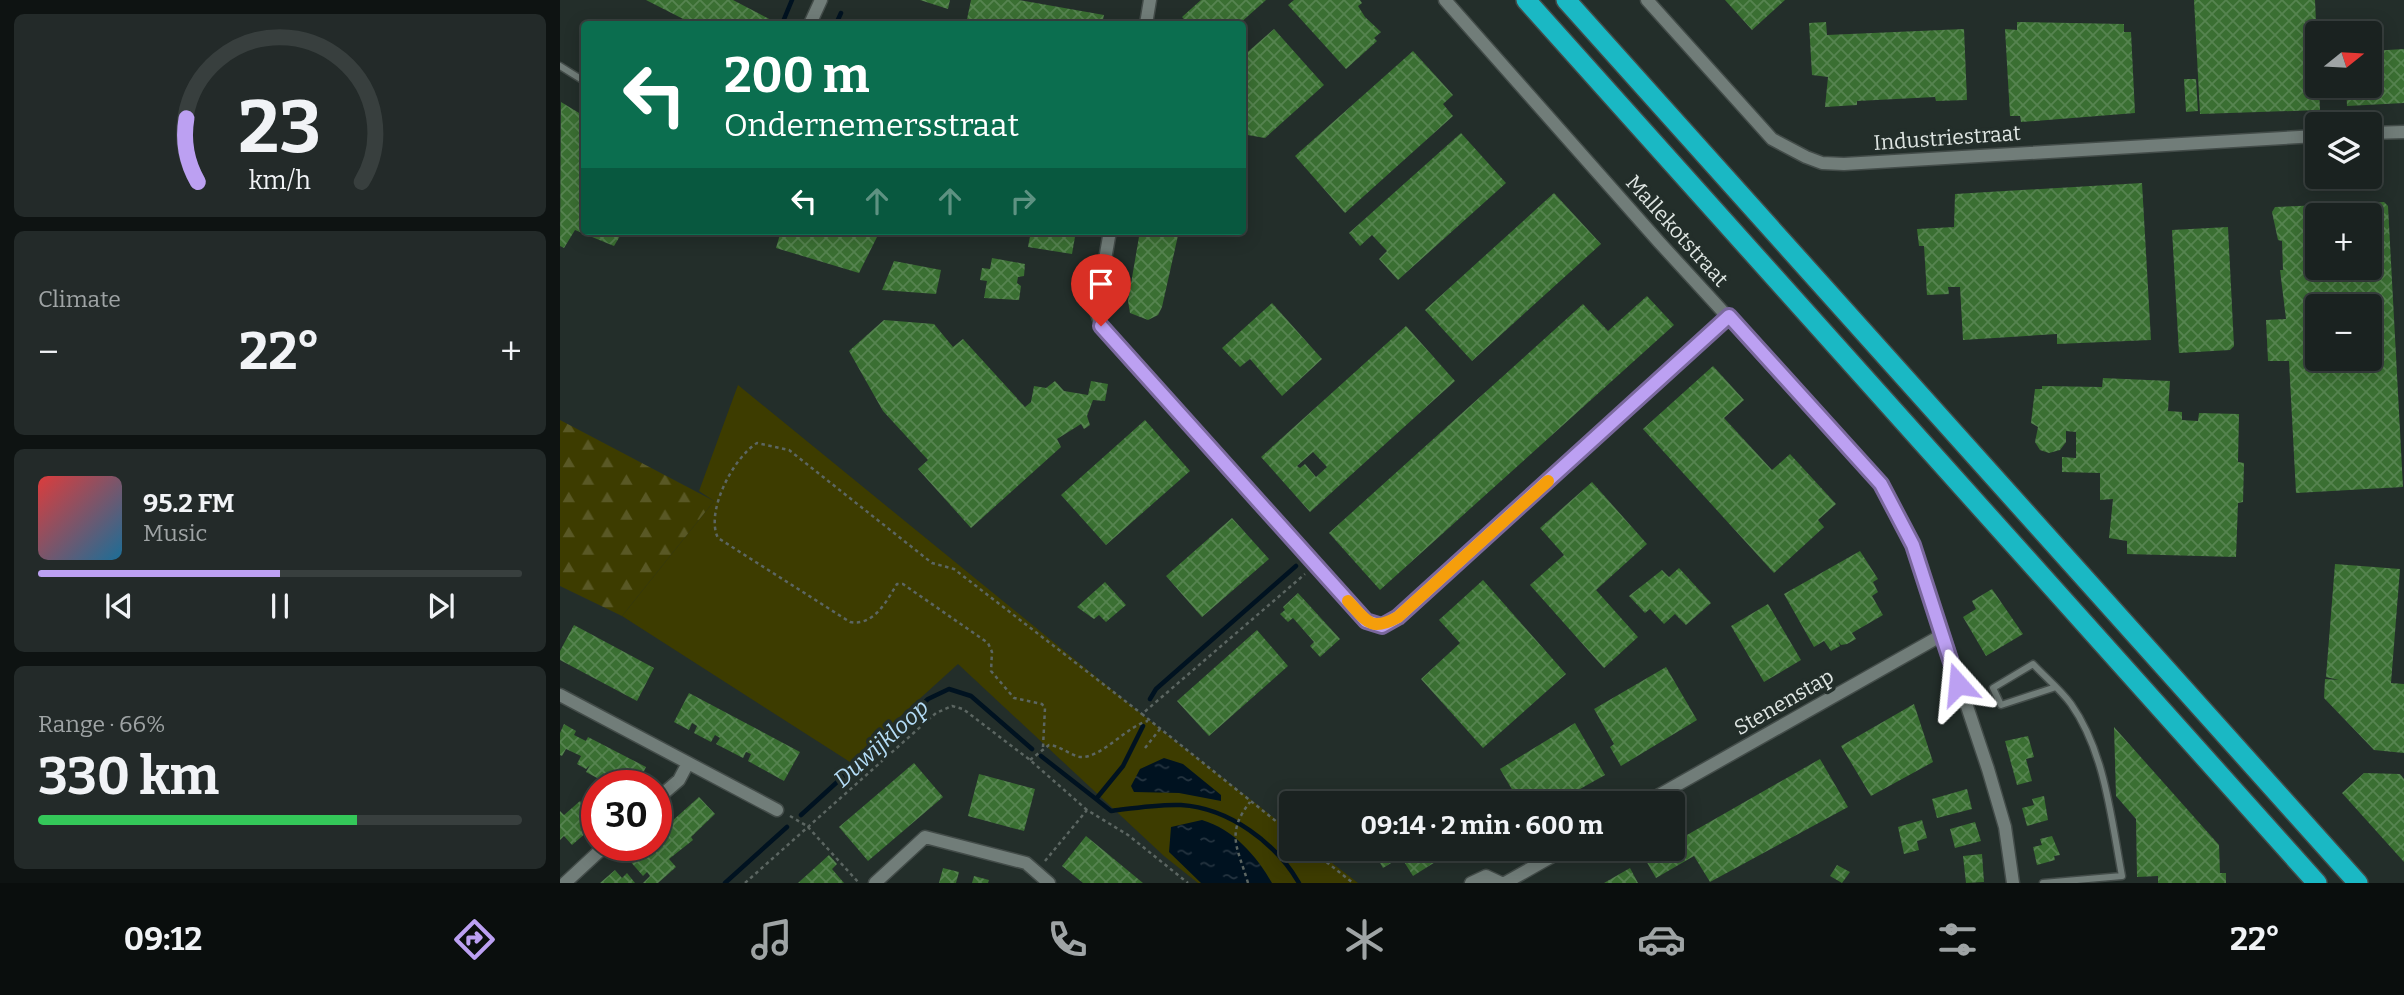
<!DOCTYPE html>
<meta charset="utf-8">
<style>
body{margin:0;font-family:Bitter,serif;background:#232a29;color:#f1f3f6;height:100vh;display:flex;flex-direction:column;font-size:26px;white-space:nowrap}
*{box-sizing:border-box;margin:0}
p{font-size:23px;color:#9fa4a5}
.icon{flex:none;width:38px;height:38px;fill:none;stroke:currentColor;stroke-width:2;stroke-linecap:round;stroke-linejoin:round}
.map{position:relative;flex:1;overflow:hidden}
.sheet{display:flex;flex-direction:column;gap:14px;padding:14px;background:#0e1312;width:560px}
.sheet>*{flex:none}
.banner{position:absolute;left:21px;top:21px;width:665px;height:214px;border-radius:7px;box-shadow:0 4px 18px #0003,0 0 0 2px #383f3e;background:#0b6e4f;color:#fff;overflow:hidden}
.needle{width:46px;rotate:72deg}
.tools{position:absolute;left:1745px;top:21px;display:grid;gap:14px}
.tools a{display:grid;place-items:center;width:77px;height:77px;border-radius:7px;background:#1a2220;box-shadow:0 4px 18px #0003,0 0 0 2px #383f3e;font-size:35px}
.speed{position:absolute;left:21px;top:770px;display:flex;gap:14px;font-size:35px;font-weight:700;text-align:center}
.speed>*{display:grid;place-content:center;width:91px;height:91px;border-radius:50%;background:#1a2220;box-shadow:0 4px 18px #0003,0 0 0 2px #383f3e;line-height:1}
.speed .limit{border:10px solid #d22;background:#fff;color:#111}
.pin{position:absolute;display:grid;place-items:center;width:60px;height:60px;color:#fff;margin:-72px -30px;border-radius:50% 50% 50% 0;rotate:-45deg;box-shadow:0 0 7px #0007}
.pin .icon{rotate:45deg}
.me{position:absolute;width:77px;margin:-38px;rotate:342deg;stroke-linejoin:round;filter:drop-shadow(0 0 5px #0008)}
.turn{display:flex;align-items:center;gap:24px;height:147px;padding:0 28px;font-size:32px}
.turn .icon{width:91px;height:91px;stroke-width:2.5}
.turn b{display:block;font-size:49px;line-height:60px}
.lanes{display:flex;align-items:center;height:66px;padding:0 28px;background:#0003;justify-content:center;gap:35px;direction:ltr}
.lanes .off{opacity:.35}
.big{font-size:52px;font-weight:700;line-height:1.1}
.sheet .tile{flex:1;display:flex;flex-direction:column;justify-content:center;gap:10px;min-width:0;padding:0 24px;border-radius:10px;background:#232a29}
.sheet .dial{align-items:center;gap:0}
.dial svg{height:182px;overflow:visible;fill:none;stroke:#383f3e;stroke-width:7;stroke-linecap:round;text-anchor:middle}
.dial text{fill:#f1f3f6;stroke:none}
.song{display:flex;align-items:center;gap:21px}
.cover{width:84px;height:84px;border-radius:10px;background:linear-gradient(135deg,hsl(0 70% 55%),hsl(200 70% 35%))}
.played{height:7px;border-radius:4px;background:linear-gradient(90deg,#bca0f2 50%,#383f3e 50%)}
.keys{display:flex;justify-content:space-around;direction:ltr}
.heat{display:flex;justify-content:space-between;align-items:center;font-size:38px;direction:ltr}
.charge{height:10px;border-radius:5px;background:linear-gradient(90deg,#34c759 66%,#383f3e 0)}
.trip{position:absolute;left:719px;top:791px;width:406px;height:70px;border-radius:7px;background:#1a2220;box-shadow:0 4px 18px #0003,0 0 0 2px #383f3e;font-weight:700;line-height:70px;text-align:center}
.menu{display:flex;height:112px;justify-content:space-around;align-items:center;background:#0a0e0d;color:#9fa4a5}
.menu .icon{width:49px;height:49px}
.menu .current{color:#bca0f2}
.menu b{font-size:32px;color:#f1f3f6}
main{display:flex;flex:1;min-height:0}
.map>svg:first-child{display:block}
.green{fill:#3d3c00}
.forest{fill:url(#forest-firs)}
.water{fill:url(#water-ripples)}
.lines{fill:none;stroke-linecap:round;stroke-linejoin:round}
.stream{stroke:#001220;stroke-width:4.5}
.building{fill:url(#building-cross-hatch);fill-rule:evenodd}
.service-casing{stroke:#434c49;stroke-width:9}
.minor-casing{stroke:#434c49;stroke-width:15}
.trunk-casing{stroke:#434c49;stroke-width:22}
.path{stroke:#5c6662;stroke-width:2.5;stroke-dasharray:3.5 3.5;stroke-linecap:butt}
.service{stroke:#717d79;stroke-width:6}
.minor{stroke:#717d79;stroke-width:12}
.trunk{stroke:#1ab8c4;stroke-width:19}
.route-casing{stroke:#7a689d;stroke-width:18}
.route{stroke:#bca0f2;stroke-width:12}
.slow{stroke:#f59e0b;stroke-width:12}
.labels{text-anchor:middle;stroke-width:7;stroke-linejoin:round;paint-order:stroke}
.street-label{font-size:21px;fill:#dfe6e3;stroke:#232e2a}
.water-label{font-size:23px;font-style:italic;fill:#b4dcf6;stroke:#232e2a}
</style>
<main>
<section class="sheet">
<div class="tile dial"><svg viewBox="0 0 100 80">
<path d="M14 69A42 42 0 1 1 86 69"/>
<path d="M14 69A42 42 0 0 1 9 41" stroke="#bca0f2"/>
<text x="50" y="56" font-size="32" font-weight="700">23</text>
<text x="50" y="72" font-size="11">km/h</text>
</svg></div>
<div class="tile"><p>Climate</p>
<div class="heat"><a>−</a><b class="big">22°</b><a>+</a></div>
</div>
<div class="tile">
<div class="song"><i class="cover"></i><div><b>95.2 FM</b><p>Music</p></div></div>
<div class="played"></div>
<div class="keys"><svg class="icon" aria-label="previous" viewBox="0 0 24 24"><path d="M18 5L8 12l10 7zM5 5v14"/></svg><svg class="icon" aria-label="pause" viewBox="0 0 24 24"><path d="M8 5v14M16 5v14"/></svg><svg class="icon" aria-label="next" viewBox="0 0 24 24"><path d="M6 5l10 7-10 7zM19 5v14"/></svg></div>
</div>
<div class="tile"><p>Range · 66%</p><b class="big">330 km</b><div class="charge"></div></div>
</section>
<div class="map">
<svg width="1844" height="883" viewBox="0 0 1844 883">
<defs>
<pattern id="forest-firs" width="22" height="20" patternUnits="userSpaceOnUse" patternTransform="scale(1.75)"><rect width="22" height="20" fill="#3d3c00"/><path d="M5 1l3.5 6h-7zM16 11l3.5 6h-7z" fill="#595825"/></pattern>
<pattern id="water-ripples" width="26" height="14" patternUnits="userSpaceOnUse" patternTransform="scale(1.75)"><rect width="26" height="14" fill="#001220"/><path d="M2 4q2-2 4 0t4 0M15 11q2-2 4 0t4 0" fill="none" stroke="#253440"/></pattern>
<pattern id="building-cross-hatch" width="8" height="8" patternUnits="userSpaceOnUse" patternTransform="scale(1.75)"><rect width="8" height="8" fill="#3a6f32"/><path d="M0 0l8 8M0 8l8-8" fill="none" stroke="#568450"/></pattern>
</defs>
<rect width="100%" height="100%" fill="#232e2a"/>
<path class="green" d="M 178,385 L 600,729 L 731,831 L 732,849 L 754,849 L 798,883 L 638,883 L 604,856 L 398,664 L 290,762 L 62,616 L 154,501 L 139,491 Z"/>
<path class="forest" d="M 0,420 L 154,501 L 62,616 L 0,586 Z"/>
<path class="water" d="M 604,758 L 623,764 L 661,795 L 661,801 L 619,793 L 574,792 L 571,786 L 580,769 Z
M 642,820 C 673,829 696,855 712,883 L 641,883 L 609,852 L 611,827 Z"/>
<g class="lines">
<path class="stream" d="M 222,24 L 232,0
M 276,24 L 281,13
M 590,699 L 596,689 L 736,566
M 481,756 L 536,799 L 563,766 L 583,726
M 536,799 L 551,811 C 574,808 598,804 621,805 C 669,808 716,843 739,883
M 241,815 L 368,699 L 389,689 L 411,696 L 472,749
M 165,883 L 227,827"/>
</g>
<path class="building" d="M 86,0 L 173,0 L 215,22 L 214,24 L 133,24 Z
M 360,0 L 390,0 L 388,9 Z
M 411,0 L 459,0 L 544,15 L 542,24 L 406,24 Z
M 641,0 L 706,0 L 679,24 L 628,24 L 622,17 Z
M 734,0 L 800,0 L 802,3 L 798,6 L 805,17 L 821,32 L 814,38 L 817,41 L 786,69 L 728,5 Z
M 1165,0 L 1225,0 L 1192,30 Z
M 1634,0 L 1755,0 L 1760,110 L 1640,114 Z
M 1266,22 L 1267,35 L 1404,29 L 1407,100 L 1376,101 L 1375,97 L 1297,101 L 1297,105 L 1265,107 L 1268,77 L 1252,75 L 1249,23 Z
M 1457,22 L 1564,24 L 1564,32 L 1571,32 L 1575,113 L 1461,122 L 1460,116 L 1450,116 L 1445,29 L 1457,30 Z
M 714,29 L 764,85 L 705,138 L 682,134 L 682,57 Z
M 1844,49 L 1844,103 L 1787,106 L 1786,86 L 1810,86 L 1810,51 Z
M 853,51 L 893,95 L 883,104 L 893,116 L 785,213 L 735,156 Z
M 1624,79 L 1636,79 L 1638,111 L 1626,112 Z
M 1,102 L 24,116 L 24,231 L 63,231 L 54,246 L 15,230 L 4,248 L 0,246 Z
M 901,133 L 946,183 L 838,280 L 819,259 L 827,251 L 812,235 L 800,246 L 789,233 Z
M 1582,183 L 1591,340 L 1497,344 L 1497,334 L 1403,340 L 1400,287 L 1388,287 L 1389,294 L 1367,295 L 1364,246 L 1359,246 L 1357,229 L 1394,227 L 1395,194 Z
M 994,193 L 1041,244 L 912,361 L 865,310 Z
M 1824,202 L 1828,206 L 1843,487 L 1736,493 L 1729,361 L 1708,361 L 1706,320 L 1726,319 L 1720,270 L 1723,270 L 1722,241 L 1718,240 L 1712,212 L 1715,207 L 1763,205 L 1768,209 L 1784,204 L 1788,207 L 1804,207 L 1809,203 ZM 1757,215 L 1810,215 L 1810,268 L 1757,268 ZM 1757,306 L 1810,306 L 1810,359 L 1757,359 Z
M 1668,227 L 1674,346 L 1670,350 L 1619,353 L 1612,230 Z
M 221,231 L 320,231 L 299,273 L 216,248 Z
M 471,231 L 516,231 L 512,254 L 468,247 Z
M 580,231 L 619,231 L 602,307 L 598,315 L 588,320 L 570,313 L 568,301 Z
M 432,258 L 465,264 L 464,276 L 458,277 L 457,283 L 461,286 L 459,300 L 424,298 L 427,281 L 420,280 L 422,268 L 430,269 Z
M 334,261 L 381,270 L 376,294 L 322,290 Z
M 1087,296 L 1114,325 L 820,590 L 769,533 L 1023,304 L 1048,331 Z
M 712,303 L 762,359 L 722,396 L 690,359 L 680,367 L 662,348 Z
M 324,320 L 374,324 L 393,347 L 403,339 L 465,407 L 471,402 L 474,386 L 486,388 L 495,381 L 504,391 L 528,395 L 531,381 L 548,384 L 545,401 L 533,400 L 527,416 L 530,425 L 524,429 L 521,424 L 497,439 L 501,447 L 411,528 L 358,469 L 368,460 L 323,411 L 289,351 Z
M 846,326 L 895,381 L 750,512 L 701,457 ZM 753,452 L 767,467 L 756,477 L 745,464 L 740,468 L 737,466 Z
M 1153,366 L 1184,400 L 1164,418 L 1212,470 L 1230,454 L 1276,504 L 1258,520 L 1264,527 L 1214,573 L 1083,429 Z
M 1543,378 L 1610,381 L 1608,411 L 1622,412 L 1622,420 L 1638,421 L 1639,413 L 1679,414 L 1678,462 L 1684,463 L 1683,502 L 1678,503 L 1676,557 L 1567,554 L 1567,541 L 1549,538 L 1553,499 L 1540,500 L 1540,473 L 1502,472 L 1502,457 L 1516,458 L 1516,432 L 1506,431 L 1506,442 L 1500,450 L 1489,453 L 1480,450 L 1475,442 L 1478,427 L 1471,423 L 1475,389 L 1482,389 L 1482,386 L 1542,387 Z
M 585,420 L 630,471 L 546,545 L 501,495 Z
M 1032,482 L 1087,544 L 1036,590 L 1078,637 L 1044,668 L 970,585 L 1004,555 L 980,528 Z
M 672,518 L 709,559 L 642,617 L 606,576 Z
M 1300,551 L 1318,579 L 1313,582 L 1318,592 L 1312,596 L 1323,615 L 1292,633 L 1296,639 L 1287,644 L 1281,645 L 1278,641 L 1280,646 L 1271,651 L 1264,641 L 1254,647 L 1224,594 Z
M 1775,564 L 1840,569 L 1831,683 L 1844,684 L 1844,753 L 1814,750 L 1764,698 L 1765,679 L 1779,680 L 1766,677 Z
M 1119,568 L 1151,603 L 1126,625 L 1115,614 L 1104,624 L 1090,609 L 1085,613 L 1069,596 L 1102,570 L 1109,577 Z
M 923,580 L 1006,674 L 923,748 L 861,679 L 900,643 L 879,620 Z
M 545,582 L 566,605 L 546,622 L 539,615 L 534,619 L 517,607 Z
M 1432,589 L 1463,634 L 1426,656 L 1403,617 L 1416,609 L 1412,601 Z
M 738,593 L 780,639 L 760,657 L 750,646 L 754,642 L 733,618 L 728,622 L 720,614 L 725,610 L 723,607 Z
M 1208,604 L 1241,660 L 1204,682 L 1171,626 Z
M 14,625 L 94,668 L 77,701 L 0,660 L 0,651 Z
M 697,630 L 728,666 L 649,736 L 617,701 Z
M 1106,667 L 1137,720 L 1061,766 L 1050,747 L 1054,744 L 1034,709 Z
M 129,693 L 240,752 L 224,781 L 188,761 L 191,754 L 186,752 L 183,758 L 156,744 L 160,738 L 155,735 L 151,742 L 134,733 L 137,726 L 132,723 L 129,730 L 114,722 Z
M 1354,704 L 1373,762 L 1311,796 L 1281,746 Z
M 1015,723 L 1045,775 L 995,803 L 960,803 L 940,769 Z
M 4,724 L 16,731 L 14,735 L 26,741 L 28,737 L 86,767 L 77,785 L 70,782 L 68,786 L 59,783 L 49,786 L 40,781 L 44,773 L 39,779 L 26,772 L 30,765 L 26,769 L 17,764 L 21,756 L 6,749 L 2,756 L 0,755 L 0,733 Z
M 1554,727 L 1659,845 L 1660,873 L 1666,873 L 1666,883 L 1598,883 L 1598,876 L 1577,877 L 1576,819 L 1556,796 Z
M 1468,736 L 1474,757 L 1466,759 L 1472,781 L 1457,785 L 1445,741 Z
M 1260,759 L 1288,807 L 1150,882 L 1134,856 L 1096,878 L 1085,859 L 1103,849 L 1113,849 L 1113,843 Z
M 354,763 L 383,797 L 308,861 L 279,827 Z
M 1804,773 L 1840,774 L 1844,779 L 1844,862 L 1782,793 Z
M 419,774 L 475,789 L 464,831 L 408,816 Z
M 1407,789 L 1412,809 L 1377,818 L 1372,799 Z
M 1484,796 L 1488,820 L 1467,826 L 1462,808 L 1474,805 L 1472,799 Z
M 139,797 L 155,814 L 131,837 L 133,840 L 109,859 L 116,867 L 98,883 L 83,883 L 90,876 L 87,872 L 83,876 L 69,860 L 85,845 L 98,845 L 108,836 L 102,830 Z
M 20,801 L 36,818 L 31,823 L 34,826 L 12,845 L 4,836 L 0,840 L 0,811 L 4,815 Z
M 1362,820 L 1367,838 L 1357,841 L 1359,850 L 1344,854 L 1338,827 Z
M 1415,822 L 1421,841 L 1395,848 L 1390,829 Z
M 526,836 L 583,883 L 523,883 L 502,866 Z
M 1492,836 L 1500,855 L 1494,856 L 1495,860 L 1477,865 L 1473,847 L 1482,845 L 1480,839 Z
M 812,849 L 896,849 L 853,876 L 841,857 L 823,868 Z
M 1422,854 L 1424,882 L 1406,883 L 1403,856 Z
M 269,855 L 277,864 L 272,869 L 284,883 L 238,883 Z
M 1277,865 L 1290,872 L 1282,883 L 1270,876 Z
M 383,868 L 399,872 L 396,883 L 379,883 Z
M 1070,868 L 1078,883 L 1044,883 Z
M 55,870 L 62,878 L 67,873 L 75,883 L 40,883 Z
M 414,876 L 429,880 L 428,883 L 412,883 Z"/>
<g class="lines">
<defs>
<path id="service" d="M 0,66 L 24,81
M 1483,883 L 1562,876 C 1551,818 1545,752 1511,704 C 1500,689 1485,677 1473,664 L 1433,688 L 1441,705 L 1496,687"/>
<path id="minor" d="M 885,0 L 1099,242 L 1321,484 L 1353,545 L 1428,769 L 1445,827 L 1453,883
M 1087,0 L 1212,139 L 1246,157 L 1262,163 L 1284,164 L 1757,136
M 250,24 L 261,0
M 586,24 L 590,0
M 1810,133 L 1844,132
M 550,231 L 536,311 L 541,325 L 806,621 C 820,627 825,624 838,617 L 1169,316
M 0,695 L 217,810
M 96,800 L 119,780 L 128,763
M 1085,803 L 1382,635
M 5,883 L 46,845
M 315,883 L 365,837 L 466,863 L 489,883
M 911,883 L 926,876 L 941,883
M 945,883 L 1005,849"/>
<path id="trunk" d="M 966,0 L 1757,883
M 1006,0 L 1798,883"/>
</defs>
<use href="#service" class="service-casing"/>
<use href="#minor" class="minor-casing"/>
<use href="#trunk" class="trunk-casing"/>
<path class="path" d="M 483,747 L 485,708 L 482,704 L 454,698 L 431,671 L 432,652 L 428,643 L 343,584 L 337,584 C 326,602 314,626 290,622 L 158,538 C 145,512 173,458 197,443 L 229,450 L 372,563 L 394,569 L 582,714
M 585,748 L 600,729
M 470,760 L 489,745 C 501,746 510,755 520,757 C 541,759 568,725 588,721
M 230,816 L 247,826 L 299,883
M 732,834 L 582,714 L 745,574
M 750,849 L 793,883
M 485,861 L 527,810 L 568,835 L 628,883
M 185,883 L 376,713 L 392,706 L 403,709 L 470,760 L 527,810
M 688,883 C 678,848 665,834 690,802"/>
<use href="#service" class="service"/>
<use href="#minor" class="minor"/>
<use href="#trunk" class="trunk"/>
</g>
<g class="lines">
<defs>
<path id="route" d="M 541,326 L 806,621 L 822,626 L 838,617 L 1169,316 L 1321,484 L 1353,545 L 1398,684"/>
</defs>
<use href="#route" class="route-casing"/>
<use href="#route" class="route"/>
<path class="slow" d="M 788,601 C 807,622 811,632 838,617 L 988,481"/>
</g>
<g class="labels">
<g class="street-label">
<text transform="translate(1387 138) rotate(-4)" y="7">Industriestraat</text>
<text transform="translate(1117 231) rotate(48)" y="7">Mallekotstraat</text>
<text transform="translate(1224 702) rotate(-30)" y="7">Stenenstap</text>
</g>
<g class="water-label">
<text transform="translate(321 743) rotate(-42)" y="8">Duwijkloop</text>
</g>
</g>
</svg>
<div class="tools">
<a><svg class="needle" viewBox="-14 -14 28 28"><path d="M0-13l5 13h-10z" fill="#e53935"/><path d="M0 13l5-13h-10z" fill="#9fa4a5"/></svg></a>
<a><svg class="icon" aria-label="layers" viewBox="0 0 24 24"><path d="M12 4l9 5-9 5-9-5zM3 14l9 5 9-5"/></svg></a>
<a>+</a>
<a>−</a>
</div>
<div class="speed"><div class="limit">30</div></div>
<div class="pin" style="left:541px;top:326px;background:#d93025"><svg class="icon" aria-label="arrive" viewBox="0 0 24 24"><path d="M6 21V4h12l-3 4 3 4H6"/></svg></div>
<svg class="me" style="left:1398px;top:684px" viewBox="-20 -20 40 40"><path d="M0-17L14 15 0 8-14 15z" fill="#bca0f2" stroke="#fff" stroke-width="4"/></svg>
<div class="trip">09:14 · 2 min · 600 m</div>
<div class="banner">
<div class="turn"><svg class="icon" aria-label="left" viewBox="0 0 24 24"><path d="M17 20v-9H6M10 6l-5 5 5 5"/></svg><div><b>200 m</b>Ondernemersstraat</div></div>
<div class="lanes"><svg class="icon" aria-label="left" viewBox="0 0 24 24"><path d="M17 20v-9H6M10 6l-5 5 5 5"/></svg><svg class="icon off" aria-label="ahead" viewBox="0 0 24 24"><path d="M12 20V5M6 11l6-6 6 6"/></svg><svg class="icon off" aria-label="ahead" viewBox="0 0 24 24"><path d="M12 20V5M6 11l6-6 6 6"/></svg><svg class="icon off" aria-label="right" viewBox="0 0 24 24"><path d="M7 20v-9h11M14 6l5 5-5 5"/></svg></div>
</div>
</div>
</main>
<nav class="menu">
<b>09:12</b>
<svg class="icon current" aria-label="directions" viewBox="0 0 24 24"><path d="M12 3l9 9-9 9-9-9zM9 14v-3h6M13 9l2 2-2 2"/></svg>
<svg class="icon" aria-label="music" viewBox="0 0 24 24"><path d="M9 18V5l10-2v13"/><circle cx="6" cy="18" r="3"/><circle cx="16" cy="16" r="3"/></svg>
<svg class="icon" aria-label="phone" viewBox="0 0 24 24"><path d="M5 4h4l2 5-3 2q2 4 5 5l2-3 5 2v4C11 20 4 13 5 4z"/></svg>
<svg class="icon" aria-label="climate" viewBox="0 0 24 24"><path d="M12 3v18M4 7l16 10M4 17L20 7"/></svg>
<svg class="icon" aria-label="car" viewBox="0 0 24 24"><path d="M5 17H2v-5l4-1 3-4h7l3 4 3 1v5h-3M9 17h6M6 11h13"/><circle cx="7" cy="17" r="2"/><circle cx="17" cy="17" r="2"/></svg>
<svg class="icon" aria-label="filters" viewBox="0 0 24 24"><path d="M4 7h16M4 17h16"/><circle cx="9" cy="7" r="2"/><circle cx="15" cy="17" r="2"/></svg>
<b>22°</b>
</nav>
